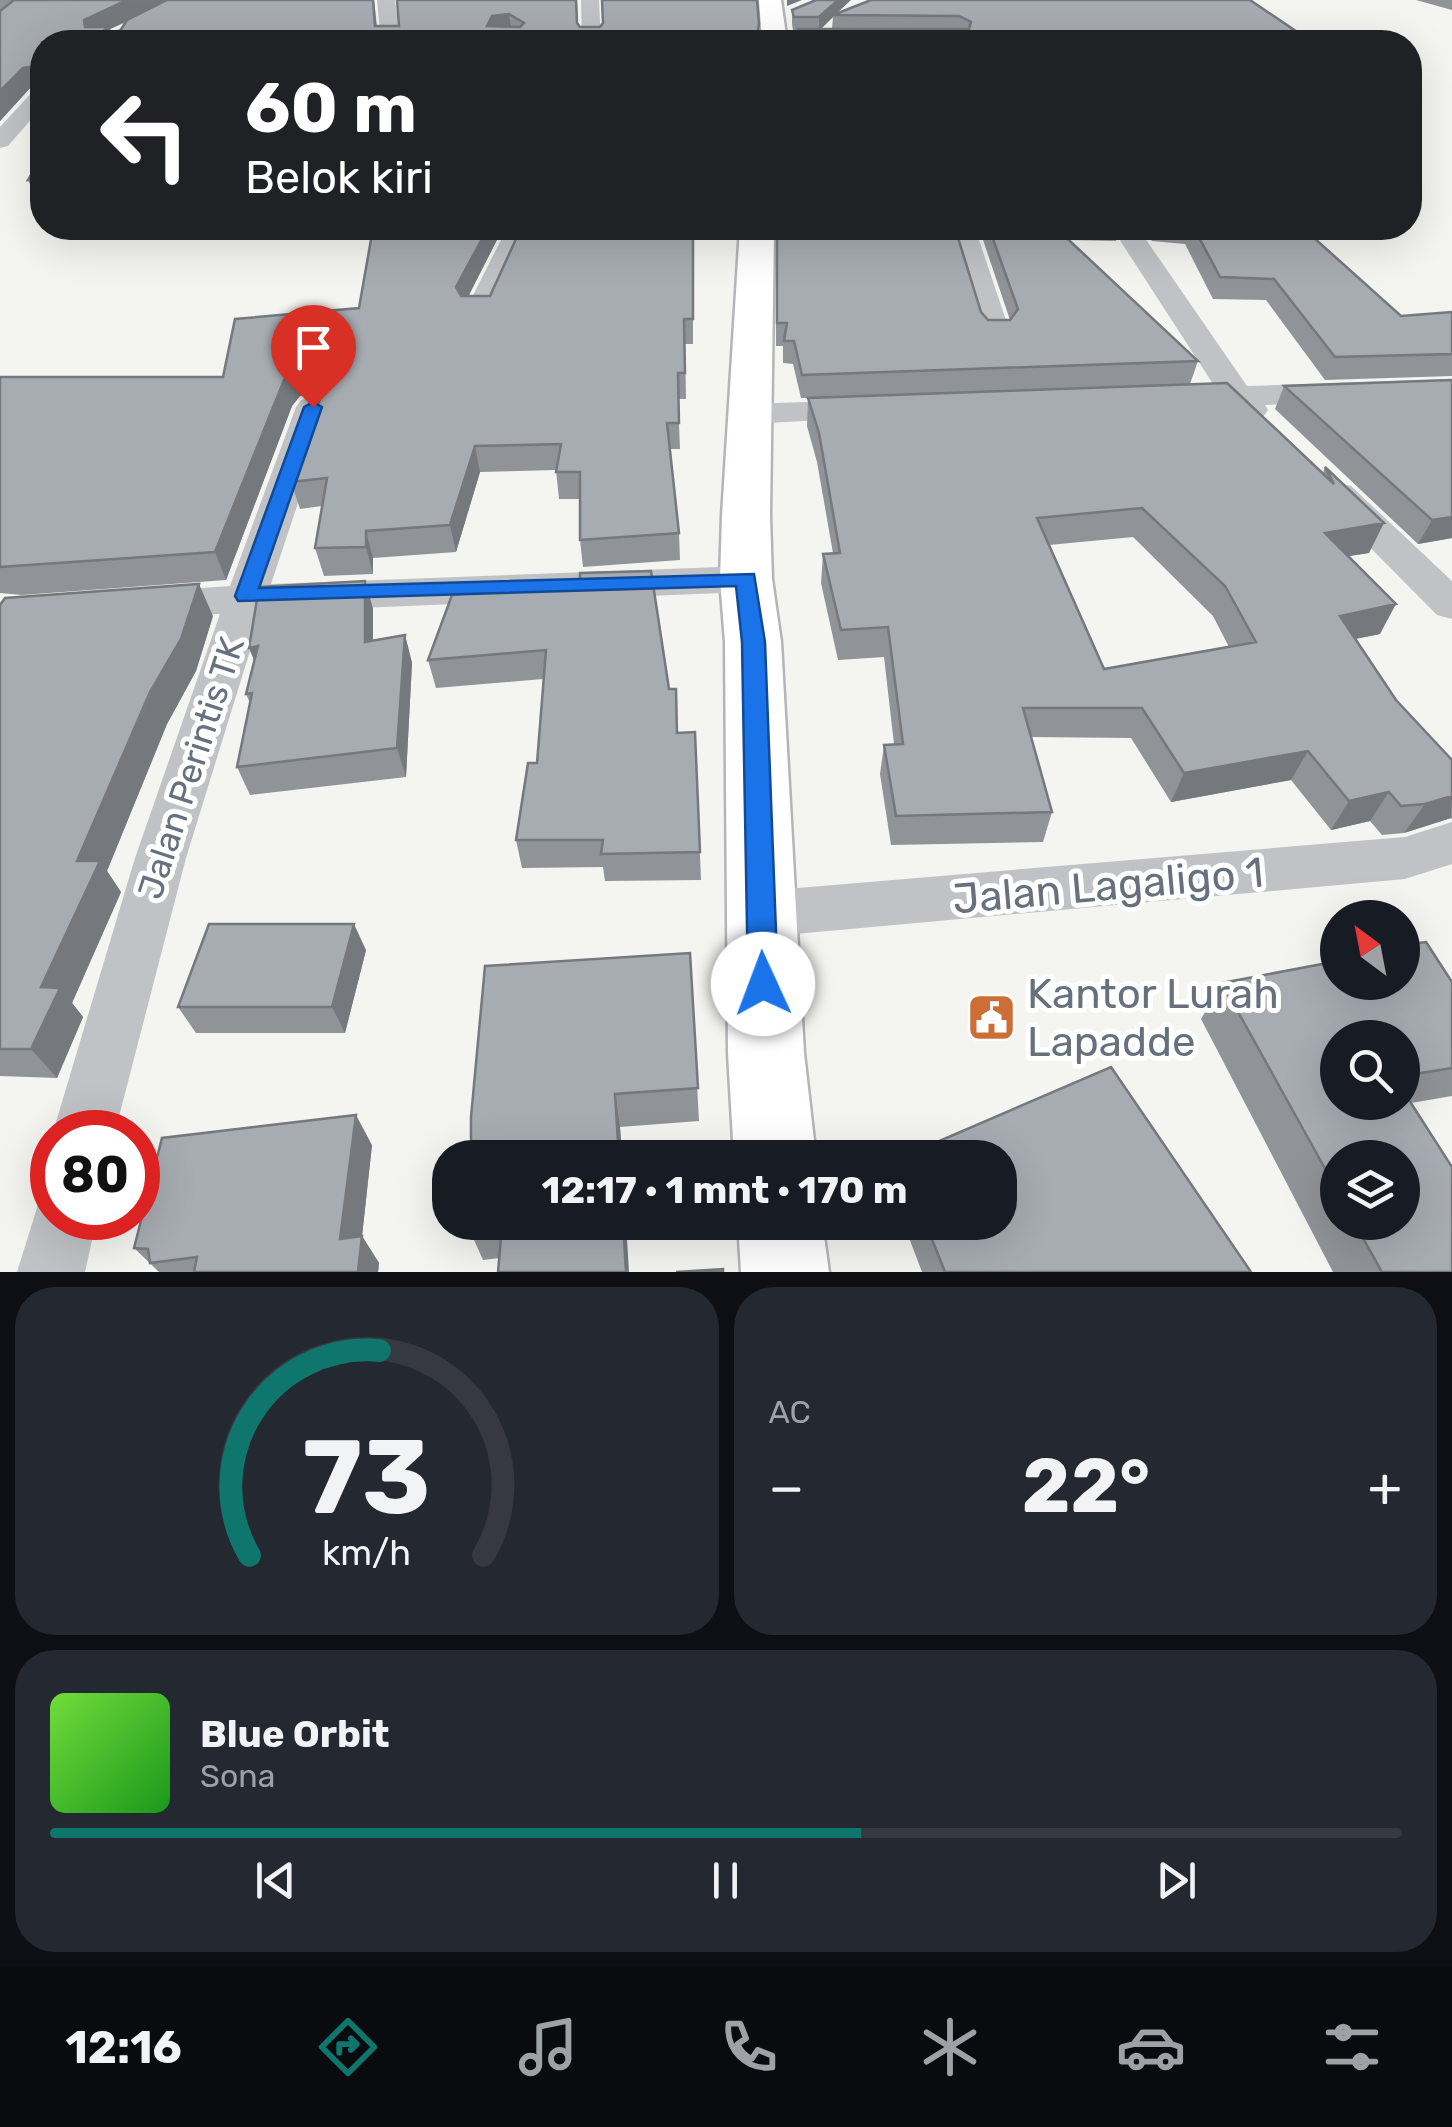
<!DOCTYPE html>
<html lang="id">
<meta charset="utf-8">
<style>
body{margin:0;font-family:Rubik,sans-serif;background:#242831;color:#f1f3f6;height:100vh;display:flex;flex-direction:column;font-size:38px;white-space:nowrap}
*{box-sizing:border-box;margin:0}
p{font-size:32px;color:#9ea1a6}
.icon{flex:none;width:55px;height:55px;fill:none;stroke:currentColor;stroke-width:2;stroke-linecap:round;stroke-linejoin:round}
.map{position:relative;height:1272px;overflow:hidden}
.sheet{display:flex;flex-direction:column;gap:15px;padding:15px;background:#0d0f14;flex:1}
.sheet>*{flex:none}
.banner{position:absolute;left:30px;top:30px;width:1392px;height:210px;border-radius:40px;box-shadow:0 10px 40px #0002;background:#202124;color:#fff;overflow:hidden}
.needle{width:65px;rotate:328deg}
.buttons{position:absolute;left:1320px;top:900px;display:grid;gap:20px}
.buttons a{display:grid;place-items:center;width:100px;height:100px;border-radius:50%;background:#171b24;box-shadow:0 10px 40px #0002;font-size:50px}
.speed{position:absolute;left:30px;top:1110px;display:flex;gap:20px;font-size:50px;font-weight:700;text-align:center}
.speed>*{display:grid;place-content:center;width:130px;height:130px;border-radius:50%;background:#171b24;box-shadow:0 10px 40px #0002;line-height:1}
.speed .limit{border:15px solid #d22;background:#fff;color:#111}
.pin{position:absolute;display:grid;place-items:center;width:85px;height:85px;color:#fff;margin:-102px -42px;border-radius:50% 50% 50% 0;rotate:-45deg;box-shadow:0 0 10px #0007}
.pin .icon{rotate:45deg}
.me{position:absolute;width:110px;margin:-55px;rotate:358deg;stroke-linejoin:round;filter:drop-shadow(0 0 8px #0008)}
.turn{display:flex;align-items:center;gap:35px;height:210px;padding:0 50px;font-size:45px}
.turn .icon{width:130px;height:130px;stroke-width:2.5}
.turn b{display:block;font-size:70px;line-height:85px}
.big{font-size:75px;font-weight:700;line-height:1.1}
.sheet .widget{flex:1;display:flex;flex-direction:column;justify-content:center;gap:15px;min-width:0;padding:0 35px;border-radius:40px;background:#242831}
.sheet .dial{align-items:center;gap:0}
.dial svg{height:260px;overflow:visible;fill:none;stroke:#363941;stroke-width:7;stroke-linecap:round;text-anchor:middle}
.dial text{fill:#f1f3f6;stroke:none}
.song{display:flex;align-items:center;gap:30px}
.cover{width:120px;height:120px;border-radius:15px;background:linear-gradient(135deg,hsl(100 70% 55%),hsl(120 70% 35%))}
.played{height:10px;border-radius:5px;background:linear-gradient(90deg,#0f766e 60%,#363941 60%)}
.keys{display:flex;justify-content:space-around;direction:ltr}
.heat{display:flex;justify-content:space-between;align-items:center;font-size:55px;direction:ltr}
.sheet .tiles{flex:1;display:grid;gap:15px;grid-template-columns:1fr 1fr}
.widget:last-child{grid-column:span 2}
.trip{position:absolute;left:432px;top:1140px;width:585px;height:100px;border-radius:40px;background:#171b24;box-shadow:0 10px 40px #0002;font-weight:700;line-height:100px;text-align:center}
.tab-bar{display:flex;height:160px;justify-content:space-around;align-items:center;background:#090b0e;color:#9ea1a6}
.tab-bar .icon{width:70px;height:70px}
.tab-bar .current{color:#0f766e}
.tab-bar b{font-size:45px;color:#f1f3f6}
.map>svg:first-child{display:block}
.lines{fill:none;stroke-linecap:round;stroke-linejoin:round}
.trunk-casing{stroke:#b3b5b8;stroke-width:5}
.minor{fill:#c0c2c5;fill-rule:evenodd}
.trunk{fill:#fff;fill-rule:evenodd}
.wall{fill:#909499;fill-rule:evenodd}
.shaded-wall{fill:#75787d}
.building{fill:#a7acb2;stroke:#75787d;stroke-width:2.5;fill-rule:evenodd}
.route{fill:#1a73e8;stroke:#114b97;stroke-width:2.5}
.labels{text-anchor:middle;stroke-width:10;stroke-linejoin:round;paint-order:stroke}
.street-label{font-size:35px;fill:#67717e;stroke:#fff}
.near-street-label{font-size:42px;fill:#67717e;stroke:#fff}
.near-poi-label{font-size:42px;fill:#67717e;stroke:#fff;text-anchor:start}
</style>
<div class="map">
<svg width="1452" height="1272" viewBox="0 0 1452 1272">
<rect width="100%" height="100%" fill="#f4f4f1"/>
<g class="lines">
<defs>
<path id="trunk" d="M 759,0 L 781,0 L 787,42 L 762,42 Z
M 740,228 L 774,228 L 770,516 L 772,579 L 781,642 L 804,1053 L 816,1158 L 734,1158 L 728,1053 L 725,642 L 720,579 L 722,516 Z
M 738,1222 L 822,1222 L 829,1272 L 741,1272 Z"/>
</defs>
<use href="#trunk" class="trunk-casing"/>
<path class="minor" d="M 178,0 L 202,0 L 117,42 L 92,42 Z
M 377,0 L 395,0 L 400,42 L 381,42 Z
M 581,0 L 599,0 L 601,42 L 582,42 Z
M 775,34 L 957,36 L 967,42 L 767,42 L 768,36 Z
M 42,89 L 42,107 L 8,146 L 0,148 L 0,127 L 34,90 Z
M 507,228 L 533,228 L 490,319 L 468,319 L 464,313 Z
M 949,228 L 975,228 L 1010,332 L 1006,339 L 984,339 L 980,332 Z
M 1112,228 L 1138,228 L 1247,386 L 1452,379 L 1452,399 L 1265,405 L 1268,410 L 1263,417 C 1247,421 1240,418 1229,406 L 1171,405 L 1166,398 L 1171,391 L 1215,387 Z
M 313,397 L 325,400 L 330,407 L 271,584 L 746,566 L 760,570 L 766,579 L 760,588 L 746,592 L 262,612 L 186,858 L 115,1132 L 53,1132 L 135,858 L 220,614 L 147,617 L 132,613 L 126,603 L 132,593 L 230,586 L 296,407 L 301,400 Z
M 867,400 L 879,403 L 884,410 L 879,417 L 749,424 L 737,421 L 732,414 L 737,407 L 749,404 Z
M 1338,483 L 1351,486 L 1452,581 L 1452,619 L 1437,615 L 1325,502 L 1320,494 L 1325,486 Z
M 1452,822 L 1452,864 L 1405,879 L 761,937 L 742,930 L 734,914 L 742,898 L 761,891 L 1405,837 Z
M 52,1190 L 52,1218 L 97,1218 L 85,1272 L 17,1272 L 41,1195 Z"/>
<use href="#trunk" class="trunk"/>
</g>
<path class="wall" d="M 0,0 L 374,0 L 377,26 L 399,26 L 397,0 L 577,0 L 578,24 L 580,27 L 759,24 L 759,42 L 42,42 L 42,89 L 41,86 L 31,87 L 0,121 ZM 126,22 L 114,41 L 110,29 Z
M 871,0 L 1312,42 L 797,42 L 798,30 L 793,30 L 792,24 L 792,10 L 837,13 ZM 833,17 L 832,29 L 820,29 Z
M 1416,0 L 1452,0 L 1452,10 Z
M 42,156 L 42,202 L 38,202 L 28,180 Z
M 373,228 L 503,228 L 468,296 L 490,296 L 521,228 L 726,228 L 726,231 L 693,231 L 693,344 L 685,344 L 686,399 L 678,399 L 680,449 L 670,449 L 679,533 L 680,560 L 583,567 L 580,540 L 580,499 L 559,499 L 556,470 L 480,472 L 456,552 L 373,558 L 373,574 L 324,576 L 315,548 L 322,506 L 300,509 L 291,482 L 321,396 L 314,393 L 300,396 L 292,406 L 226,580 L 22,595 L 0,593 L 0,377 L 223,377 L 359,308 Z
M 776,228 L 981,312 L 988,320 L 1010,320 L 979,228 L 1119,228 L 1116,241 L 1070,240 L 1198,361 L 1190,384 L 1323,473 L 1325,467 L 1369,553 L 1348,556 L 1380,634 L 1355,639 L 1396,700 L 1452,760 L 1452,820 L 1451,818 L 1404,833 L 1382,835 L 1370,821 L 1331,830 L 1291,780 L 1171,802 L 1131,738 L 1031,737 L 1052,812 L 1043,842 L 891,845 L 880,774 L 884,745 L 894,744 L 884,657 L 838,660 L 821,583 L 823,554 L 833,553 L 817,462 L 807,426 L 808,398 L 801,398 L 793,364 L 783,363 L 783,346 L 776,346 ZM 1133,537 L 1213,616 L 1229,647 L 1104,669 L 1049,545 Z
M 1141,228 L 1303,228 L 1401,316 L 1452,312 L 1452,376 L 1325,380 L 1266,300 L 1213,299 L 1185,244 L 1152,241 Z
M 1284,386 L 1452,538 L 1418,544 L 1275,409 Z
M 365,581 L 373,609 L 373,640 L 405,635 L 412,663 L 406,777 L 250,795 L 237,767 L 250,703 L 246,694 L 254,660 L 249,648 Z
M 452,595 L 669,689 L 678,733 L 695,732 L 701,880 L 605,881 L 603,867 L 522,868 L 516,840 L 537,763 L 543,679 L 436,688 L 428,660 Z
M 0,605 L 213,616 L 196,671 L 167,724 L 107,871 L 121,892 L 72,1003 L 83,1017 L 57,1078 L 0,1076 Z
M 366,950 L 345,1033 L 196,1033 L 178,1007 Z
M 690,953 L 699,1121 L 620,1127 L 622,1158 L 471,1158 Z
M 1452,982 L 1452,1096 L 1411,1103 L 1452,1272 L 1333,1272 L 1201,1019 L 1222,983 ZM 1402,1038 L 1402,1102 L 1338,1102 ZM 1338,1158 L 1402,1222 L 1338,1222 Z
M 372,1145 L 362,1236 L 379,1263 L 378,1272 L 159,1272 L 134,1248 Z
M 470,1222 L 626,1222 L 500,1258 L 483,1260 L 470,1231 Z
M 903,1222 L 1000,1222 L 1251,1272 L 922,1272 Z"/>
<path class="shaded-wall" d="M 127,0 L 170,0 L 110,29 L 114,42 L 87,42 L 84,20 Z
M 787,0 L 802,0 L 787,6 Z
M 838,0 L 851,0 L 835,15 L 833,15 L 833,17 L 819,31 L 819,17 Z
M 509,14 L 512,32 L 487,26 L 492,16 Z
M 37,66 L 42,74 L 42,89 L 41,86 L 31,87 L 0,121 L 0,91 L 23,68 Z
M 488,228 L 503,228 L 461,311 L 456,287 Z
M 306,368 L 314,393 L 300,396 L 292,406 L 226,580 L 215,552 L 284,380 L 292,371 Z
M 475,446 L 480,472 L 456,552 L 450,525 Z
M 1452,517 L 1452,538 L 1418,544 L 1432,520 Z
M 1384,523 L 1369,553 L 1311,562 L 1325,533 Z
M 366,531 L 373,558 L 373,574 L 366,547 Z
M 365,581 L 373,609 L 373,670 L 365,642 Z
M 199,584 L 213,616 L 196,671 L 167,724 L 107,871 L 121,892 L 72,1003 L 83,1017 L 57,1078 L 31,1049 L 41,987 L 77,861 Z
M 1396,604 L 1380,634 L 1325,645 L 1340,616 Z
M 405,635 L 412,663 L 406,777 L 397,748 Z
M 258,646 L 261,676 L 249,648 Z
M 1308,751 L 1291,780 L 1171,802 L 1184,773 Z
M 1389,792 L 1370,821 L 1331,830 L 1349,801 Z
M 1452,796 L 1451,818 L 1404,833 L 1425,804 Z
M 354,924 L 366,950 L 345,1033 L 332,1007 Z
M 615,1094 L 620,1127 L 622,1158 L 619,1158 Z
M 356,1115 L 372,1145 L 362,1236 L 379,1263 L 378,1272 L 358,1272 L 340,1239 Z
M 623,1222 L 626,1222 L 629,1272 L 626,1272 Z"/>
<path class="building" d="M 11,0 L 127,0 L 84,20 L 85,27 L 109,27 L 87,42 L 42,42 L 42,74 L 38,77 L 37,66 L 23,68 L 0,91 L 0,11 L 14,0 Z
M 167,0 L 373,0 L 375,26 L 399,26 L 397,0 L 576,0 L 577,23 L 580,27 L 600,27 L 603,23 L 602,0 L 757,0 L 759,24 L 756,42 L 113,42 L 127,20 ZM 509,14 L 524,23 L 520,27 L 487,26 L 492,16 Z
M 816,0 L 838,0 L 819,17 L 794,17 L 792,10 Z
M 871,0 L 1250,0 L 1312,42 L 802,42 L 798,29 L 969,29 L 971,22 L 959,16 L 833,15 Z
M 42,156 L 42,179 L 28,180 Z
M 373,228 L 488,228 L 456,287 L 461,296 L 490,296 L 521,228 L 693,228 L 693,319 L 684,319 L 685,373 L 678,373 L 679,423 L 667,423 L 679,533 L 580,540 L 580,472 L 556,472 L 561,444 L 475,446 L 450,525 L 366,531 L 366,547 L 315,548 L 327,478 L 291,482 L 326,382 L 321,372 L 306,368 L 292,371 L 284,380 L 215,552 L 0,567 L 0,377 L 223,377 L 235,319 L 359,308 Z
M 777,228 L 955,228 L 981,312 L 988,320 L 1010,320 L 1018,309 L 989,228 L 1056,228 L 1198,361 L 802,375 L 794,341 L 784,341 L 787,323 L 777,323 Z
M 1194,228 L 1303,228 L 1401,316 L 1452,312 L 1452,354 L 1335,357 L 1274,279 L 1220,277 Z
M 1452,380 L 1452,517 L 1432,520 L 1284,386 Z
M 1227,383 L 1334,484 L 1325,467 L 1384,523 L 1325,533 L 1396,604 L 1340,616 L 1396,700 L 1452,760 L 1452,796 L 1425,804 L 1401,806 L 1389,792 L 1349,801 L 1308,751 L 1184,773 L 1142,708 L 1023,708 L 1052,812 L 896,816 L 884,745 L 903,744 L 888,627 L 841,630 L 823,554 L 840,553 L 819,433 L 808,398 ZM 1142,508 L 1225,586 L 1256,642 L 1104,669 L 1037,518 Z
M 651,571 L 669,689 L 676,689 L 677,733 L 695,732 L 700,852 L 601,854 L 603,840 L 516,840 L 528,763 L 537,763 L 546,650 L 428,660 L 452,595 L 580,583 L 580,573 Z
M 365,581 L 365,642 L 405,635 L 397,748 L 237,767 L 252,693 L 246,694 L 258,646 L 249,648 L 259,587 Z
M 199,584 L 181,639 L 150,692 L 77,861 L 100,861 L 41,987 L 60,988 L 31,1049 L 0,1049 L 0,605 L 5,598 Z
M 209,924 L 354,924 L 332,1007 L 178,1007 Z
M 1426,942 L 1452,982 L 1452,1068 L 1402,1076 L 1402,1038 L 1338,1038 L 1338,1102 L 1402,1102 L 1402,1089 L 1452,1167 L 1452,1272 L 1382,1272 L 1354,1222 L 1402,1222 L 1402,1158 L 1338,1158 L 1338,1192 L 1222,983 L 1338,961 L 1338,982 L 1402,982 L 1402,945 Z
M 690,953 L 698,1088 L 615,1094 L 619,1158 L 471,1158 L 471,1117 L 485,966 Z
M 1111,1067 L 1251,1272 L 945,1272 L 925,1222 L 1000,1222 L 1000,1158 L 900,1158 Z
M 356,1115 L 340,1239 L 362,1236 L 358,1272 L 194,1272 L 197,1257 L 150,1263 L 148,1249 L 134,1248 L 162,1138 Z
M 470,1222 L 623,1222 L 626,1272 L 498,1272 L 502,1226 L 470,1231 Z
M 723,1269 L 723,1272 L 676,1272 Z"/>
<path class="route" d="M 313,402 L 322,407 L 259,588 L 754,574 L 765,642 L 778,984 L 774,993 L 763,997 L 753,993 L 748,984 L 742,642 L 736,586 L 238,601 L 235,596 L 304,407 Z"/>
<defs>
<symbol id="civic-square" viewBox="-11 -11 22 22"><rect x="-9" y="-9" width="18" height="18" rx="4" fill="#ce6e37" stroke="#fff"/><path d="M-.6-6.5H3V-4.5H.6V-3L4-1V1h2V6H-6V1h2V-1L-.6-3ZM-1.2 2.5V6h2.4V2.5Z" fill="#fff"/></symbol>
</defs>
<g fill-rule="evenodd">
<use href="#civic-square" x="964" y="990" width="55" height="55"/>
</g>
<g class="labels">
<g class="street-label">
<text transform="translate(191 768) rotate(-72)" y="12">Jalan Perintis TK</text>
</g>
<g class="near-street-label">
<text transform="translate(1108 885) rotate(-5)" y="15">Jalan Lagaligo 1</text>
</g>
<g class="near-poi-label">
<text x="1027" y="1008">Kantor Lurah<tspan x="1027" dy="48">Lapadde</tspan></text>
</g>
</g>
</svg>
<div class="buttons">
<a><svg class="needle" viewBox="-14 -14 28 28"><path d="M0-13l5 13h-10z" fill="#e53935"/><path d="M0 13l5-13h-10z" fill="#9ea1a6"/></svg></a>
<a><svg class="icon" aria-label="search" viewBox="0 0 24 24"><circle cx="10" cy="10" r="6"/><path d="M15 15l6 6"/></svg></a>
<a><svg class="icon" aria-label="layers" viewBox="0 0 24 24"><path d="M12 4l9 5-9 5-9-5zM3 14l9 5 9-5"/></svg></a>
</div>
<div class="speed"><div class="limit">80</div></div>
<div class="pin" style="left:313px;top:407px;background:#d93025"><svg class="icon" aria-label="arrive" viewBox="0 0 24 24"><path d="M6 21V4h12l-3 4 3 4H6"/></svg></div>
<svg class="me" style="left:763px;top:984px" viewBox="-20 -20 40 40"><circle r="19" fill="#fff"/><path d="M0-13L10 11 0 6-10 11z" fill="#1a73e8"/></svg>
<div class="trip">12:17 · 1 mnt · 170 m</div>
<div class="banner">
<div class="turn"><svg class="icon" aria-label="left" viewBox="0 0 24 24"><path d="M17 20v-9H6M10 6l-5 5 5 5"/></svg><div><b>60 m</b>Belok kiri</div></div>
</div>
</div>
<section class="sheet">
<div class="tiles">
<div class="widget dial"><svg viewBox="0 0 100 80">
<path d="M14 69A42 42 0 1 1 86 69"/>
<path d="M14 69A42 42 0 0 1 54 6" stroke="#0f766e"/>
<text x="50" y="56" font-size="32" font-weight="700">73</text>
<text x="50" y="72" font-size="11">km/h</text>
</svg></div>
<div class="widget"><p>AC</p>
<div class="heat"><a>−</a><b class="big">22°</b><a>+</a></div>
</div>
<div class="widget">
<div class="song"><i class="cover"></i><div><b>Blue Orbit</b><p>Sona</p></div></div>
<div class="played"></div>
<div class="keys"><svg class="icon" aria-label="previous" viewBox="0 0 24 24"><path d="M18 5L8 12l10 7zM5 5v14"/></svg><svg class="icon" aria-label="pause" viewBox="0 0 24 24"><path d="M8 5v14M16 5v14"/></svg><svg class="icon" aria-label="next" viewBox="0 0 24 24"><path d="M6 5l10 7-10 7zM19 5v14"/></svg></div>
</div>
</div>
</section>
<nav class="tab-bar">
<b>12:16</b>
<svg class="icon current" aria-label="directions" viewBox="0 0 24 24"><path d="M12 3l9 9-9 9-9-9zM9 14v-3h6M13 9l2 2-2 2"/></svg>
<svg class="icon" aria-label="music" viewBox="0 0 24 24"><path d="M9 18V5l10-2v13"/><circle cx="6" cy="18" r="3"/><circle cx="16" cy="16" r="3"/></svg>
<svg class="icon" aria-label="phone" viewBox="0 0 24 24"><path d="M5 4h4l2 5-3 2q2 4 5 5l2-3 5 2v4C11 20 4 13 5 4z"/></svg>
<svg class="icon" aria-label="climate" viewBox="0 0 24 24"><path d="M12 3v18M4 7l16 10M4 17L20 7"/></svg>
<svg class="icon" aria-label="car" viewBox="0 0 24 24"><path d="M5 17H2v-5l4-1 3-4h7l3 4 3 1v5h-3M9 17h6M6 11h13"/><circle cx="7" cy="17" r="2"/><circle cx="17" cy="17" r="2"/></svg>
<svg class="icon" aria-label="filters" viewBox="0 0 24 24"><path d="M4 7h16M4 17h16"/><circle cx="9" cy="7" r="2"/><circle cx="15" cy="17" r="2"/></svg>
</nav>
